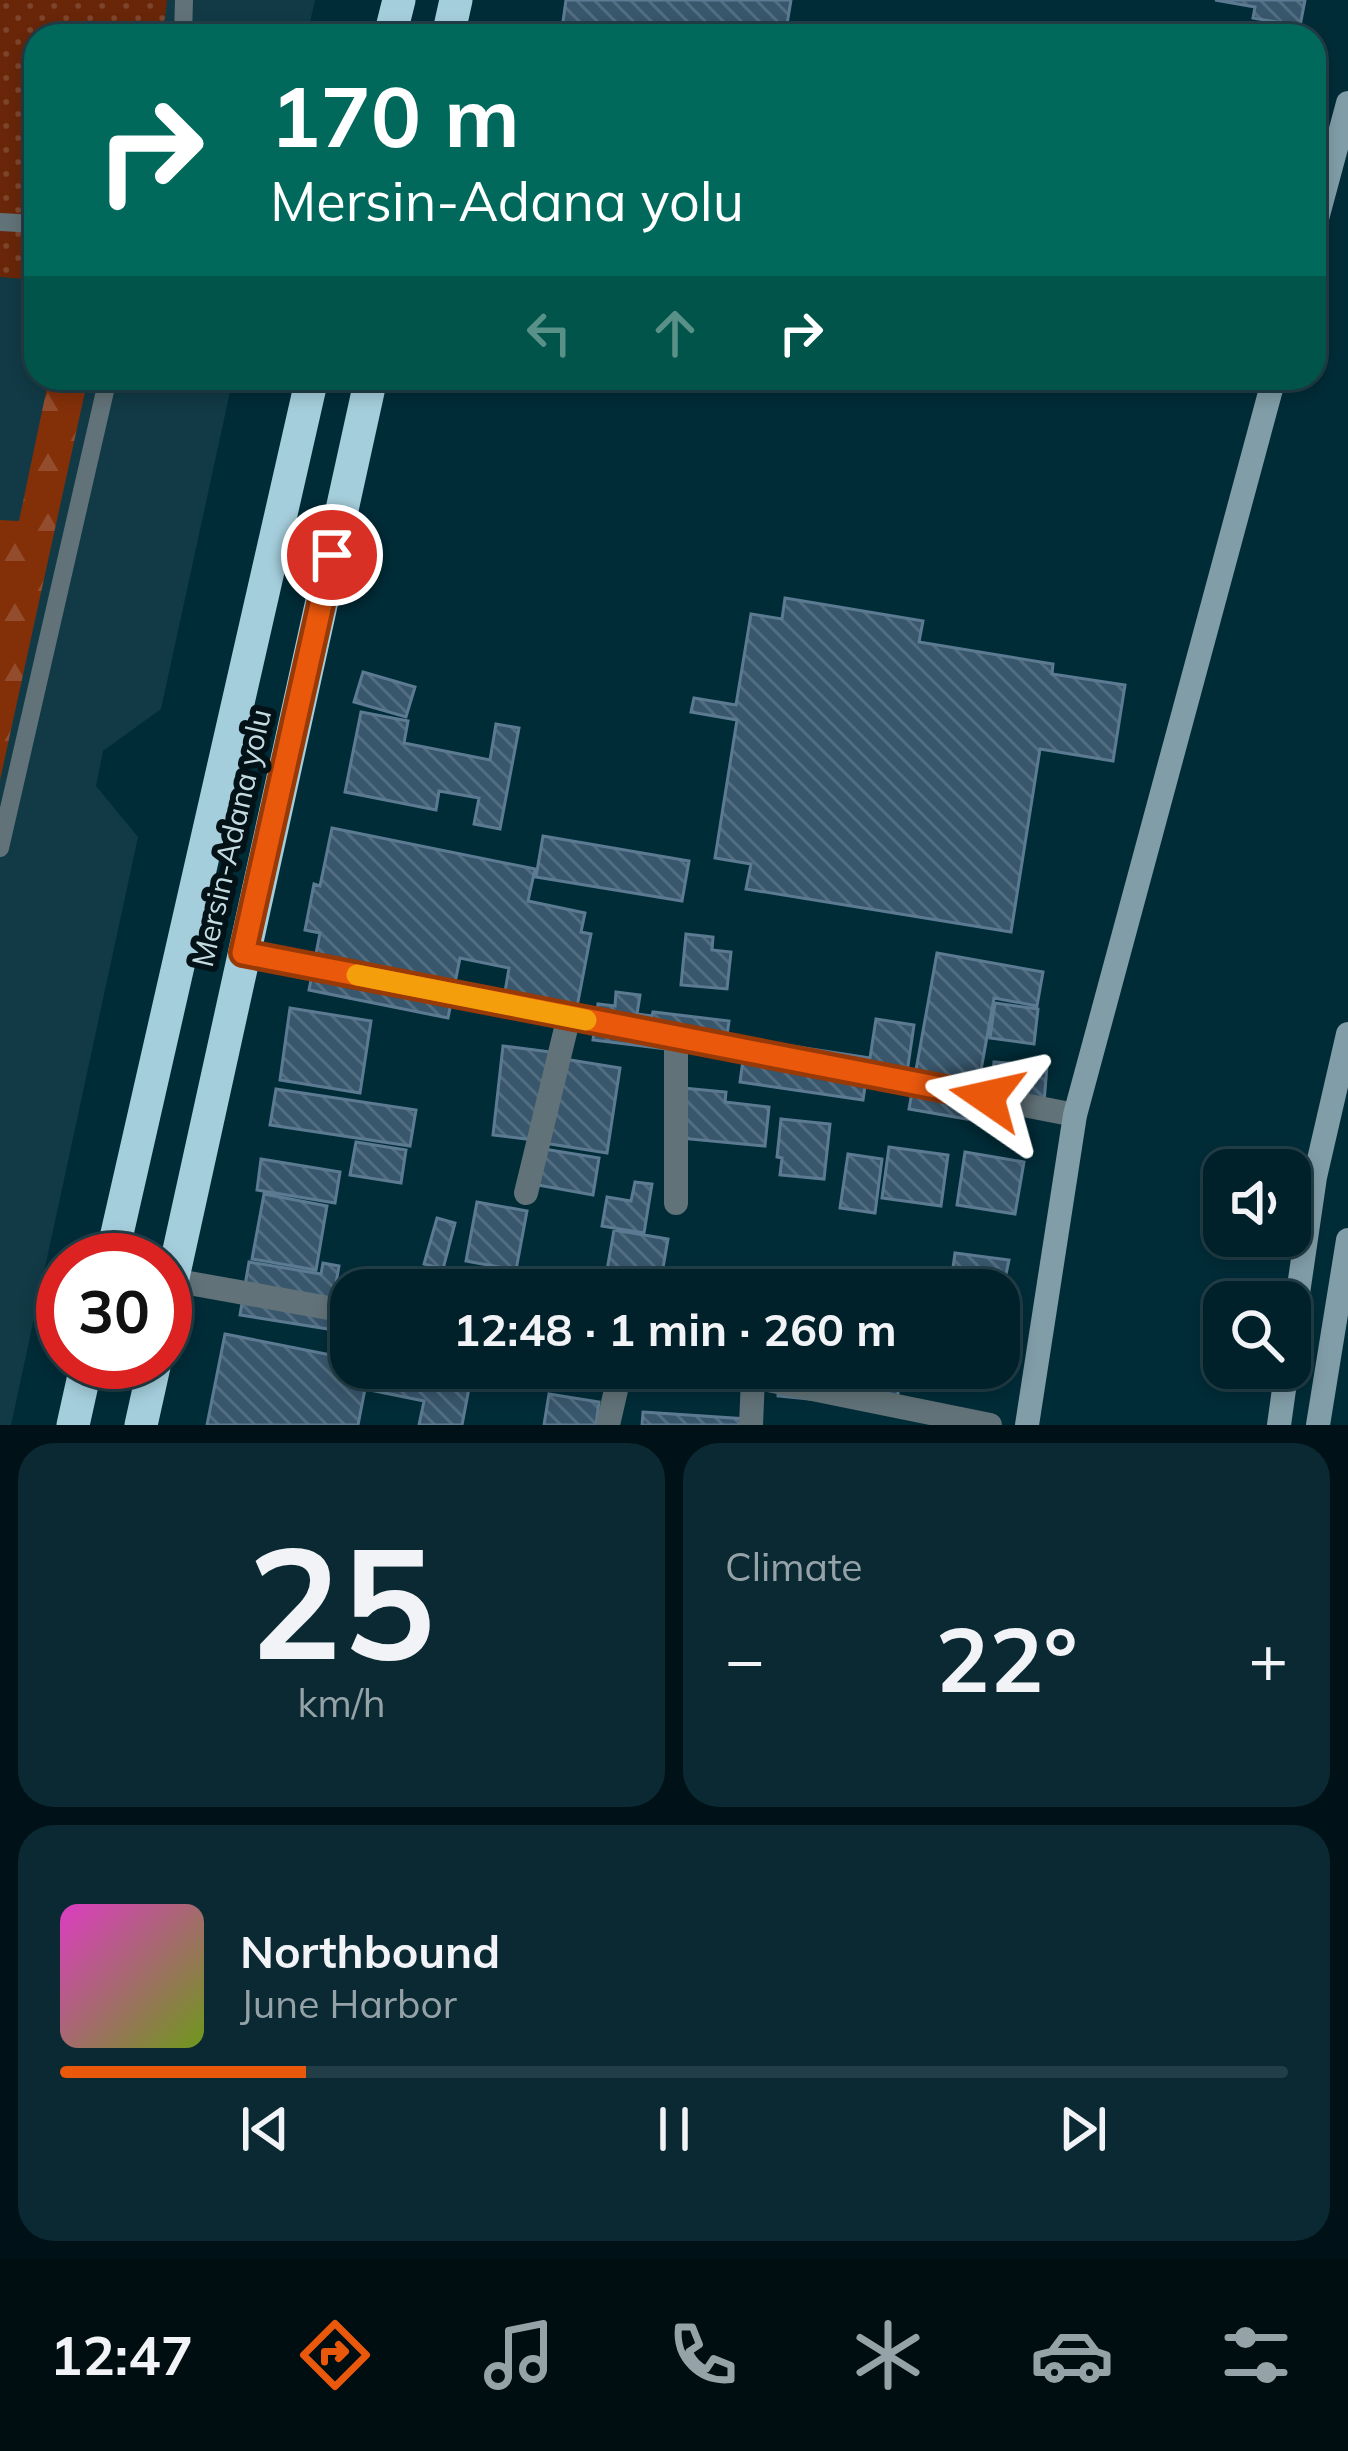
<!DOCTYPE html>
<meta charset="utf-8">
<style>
body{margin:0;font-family:Mulish,sans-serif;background:#0a2932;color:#f1f3f6;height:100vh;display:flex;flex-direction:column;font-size:45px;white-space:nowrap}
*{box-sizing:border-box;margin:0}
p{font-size:39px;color:#95a3a8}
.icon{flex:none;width:66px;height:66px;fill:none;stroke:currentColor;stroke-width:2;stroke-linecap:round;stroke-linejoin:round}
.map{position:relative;height:1425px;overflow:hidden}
.panel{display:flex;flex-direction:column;gap:18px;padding:18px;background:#001217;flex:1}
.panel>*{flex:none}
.hud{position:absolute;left:24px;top:24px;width:1302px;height:366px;border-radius:36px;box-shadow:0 6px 18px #0003,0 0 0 3px #223e47;background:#00695c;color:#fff;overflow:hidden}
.controls{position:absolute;left:1203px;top:1149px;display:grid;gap:24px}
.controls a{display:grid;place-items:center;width:108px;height:108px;border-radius:24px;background:#00212a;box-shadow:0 6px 18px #0003,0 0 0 3px #223e47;font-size:60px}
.speed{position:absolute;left:36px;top:1233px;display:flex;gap:24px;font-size:60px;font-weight:700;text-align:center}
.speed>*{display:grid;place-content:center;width:156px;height:156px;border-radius:50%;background:#00212a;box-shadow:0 6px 18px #0003,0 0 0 3px #223e47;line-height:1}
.speed .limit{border:18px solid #d22;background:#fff;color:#111}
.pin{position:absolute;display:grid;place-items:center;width:102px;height:102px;color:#fff;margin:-51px;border:6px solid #fff;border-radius:50%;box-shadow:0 3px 12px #0007}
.me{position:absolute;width:132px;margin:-66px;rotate:281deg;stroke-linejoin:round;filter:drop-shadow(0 0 9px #0008)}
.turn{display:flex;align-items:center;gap:42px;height:252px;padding:0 48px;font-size:54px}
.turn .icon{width:156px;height:156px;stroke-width:2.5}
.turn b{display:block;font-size:84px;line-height:102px}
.lanes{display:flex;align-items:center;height:114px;padding:0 48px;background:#0003;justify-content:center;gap:60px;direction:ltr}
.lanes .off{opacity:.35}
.big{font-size:90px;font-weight:700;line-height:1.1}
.panel .tile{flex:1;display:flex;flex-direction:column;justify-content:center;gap:18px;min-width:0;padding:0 42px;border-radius:36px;background:#0a2932}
.panel .dial{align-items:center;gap:0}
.dial b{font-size:156px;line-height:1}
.song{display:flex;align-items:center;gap:36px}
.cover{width:144px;height:144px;border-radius:18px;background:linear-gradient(135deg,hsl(310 70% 55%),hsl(80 70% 35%))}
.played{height:12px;border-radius:6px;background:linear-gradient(90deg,#ea580c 20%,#223e47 20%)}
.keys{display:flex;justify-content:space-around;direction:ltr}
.heat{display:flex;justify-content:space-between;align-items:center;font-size:66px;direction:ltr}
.panel .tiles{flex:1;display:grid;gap:18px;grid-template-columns:1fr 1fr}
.tile:last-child{grid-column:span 2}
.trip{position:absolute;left:330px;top:1269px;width:690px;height:120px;border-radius:36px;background:#00212a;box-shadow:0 6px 18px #0003,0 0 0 3px #223e47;font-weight:700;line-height:120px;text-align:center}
.menu{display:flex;height:192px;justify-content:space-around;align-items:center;background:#000d11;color:#95a3a8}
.menu .icon{width:84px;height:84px}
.menu .active{color:#ea580c}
.menu b{font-size:54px;color:#f1f3f6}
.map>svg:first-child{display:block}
.built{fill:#113a46}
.grass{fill:url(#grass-dots)}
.forest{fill:url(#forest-firs)}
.building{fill:url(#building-back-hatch);stroke:#5c7b92;stroke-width:3}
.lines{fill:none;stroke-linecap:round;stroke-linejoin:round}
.service{stroke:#617278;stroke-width:18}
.minor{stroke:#617278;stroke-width:24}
.secondary{stroke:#819da7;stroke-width:24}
.trunk{stroke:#a5cedc;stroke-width:33}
.route-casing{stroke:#983908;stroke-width:30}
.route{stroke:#ea580c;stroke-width:21}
.slow{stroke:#f59e0b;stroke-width:21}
.labels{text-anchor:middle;stroke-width:12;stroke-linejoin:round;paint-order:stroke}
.street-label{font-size:30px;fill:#c5dbe2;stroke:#031217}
</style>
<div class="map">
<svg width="1348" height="1425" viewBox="0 0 1348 1425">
<defs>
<pattern id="grass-dots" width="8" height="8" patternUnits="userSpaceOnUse" patternTransform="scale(3)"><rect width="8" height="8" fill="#692609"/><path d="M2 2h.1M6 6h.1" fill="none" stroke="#7d452d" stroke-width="1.8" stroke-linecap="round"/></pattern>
<pattern id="forest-firs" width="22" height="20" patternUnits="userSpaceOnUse" patternTransform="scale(3)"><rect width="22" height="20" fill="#833009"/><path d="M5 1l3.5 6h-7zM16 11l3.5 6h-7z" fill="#934d2d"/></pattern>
<pattern id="building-back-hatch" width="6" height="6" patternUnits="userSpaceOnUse" patternTransform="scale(3)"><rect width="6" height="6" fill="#38566c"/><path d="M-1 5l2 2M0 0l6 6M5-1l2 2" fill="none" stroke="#536e81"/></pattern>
</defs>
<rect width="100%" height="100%" fill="#002c38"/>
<path class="built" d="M 0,0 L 315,0 L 307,36 L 36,36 L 36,378 L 233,378 L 161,709 L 103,751 L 96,786 L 138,837 L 11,1425 L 0,1425 Z"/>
<path class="grass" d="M 0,0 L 167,0 L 163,36 L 36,36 L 36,280 L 0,277 Z"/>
<path class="forest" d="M 49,378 L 88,378 L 0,780 L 0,520 L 19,521 Z"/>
<path class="building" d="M 566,0 L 791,0 L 785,36 L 561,36 Z
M 1215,0 L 1305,0 L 1300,26 L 1253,18 L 1255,7 Z
M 785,598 L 923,621 L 919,642 L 1053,664 L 1052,674 L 1125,685 L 1113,761 L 1040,749 L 1011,932 L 746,889 L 751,864 L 715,858 L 737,720 L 691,712 L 694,698 L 736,705 L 751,614 L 782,619 Z
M 363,672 L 415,687 L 406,717 L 354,702 Z
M 361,712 L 408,721 L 404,743 L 490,760 L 496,724 L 519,728 L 500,829 L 474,824 L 479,798 L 439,791 L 436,810 L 345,792 Z
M 332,828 L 535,869 L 528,901 L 585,913 L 581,932 L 591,934 L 576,1012 L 504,998 L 509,968 L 460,958 L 448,1018 L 309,990 L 320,933 L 305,930 L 314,884 L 320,886 Z
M 543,836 L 689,861 L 682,901 L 536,877 Z
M 686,934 L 713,937 L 712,950 L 731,952 L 727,989 L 681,985 Z
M 937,953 L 1043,972 L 1037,1006 L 994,998 L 972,1120 L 909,1109 Z
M 616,992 L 640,995 L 637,1014 L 652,1016 L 653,1012 L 729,1021 L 724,1056 L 593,1040 L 598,1004 L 615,1006 Z
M 995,1003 L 1038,1009 L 1034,1044 L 990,1038 Z
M 290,1008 L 371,1021 L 360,1093 L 280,1080 Z
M 876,1019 L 914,1025 L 905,1086 L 866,1080 L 863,1100 L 740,1082 L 746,1039 L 870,1058 Z
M 503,1046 L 551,1052 L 542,1141 L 493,1135 Z
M 558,1058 L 620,1068 L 607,1153 L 544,1143 Z
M 994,1062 L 1047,1066 L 1043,1116 L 990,1112 Z
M 683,1088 L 726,1092 L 725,1102 L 769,1107 L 765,1146 L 679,1138 Z
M 276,1089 L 416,1110 L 410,1146 L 270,1125 Z
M 781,1119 L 830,1124 L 824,1179 L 780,1175 L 782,1158 L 777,1157 Z
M 356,1142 L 406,1150 L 401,1183 L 350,1175 Z
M 889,1147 L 948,1155 L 941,1206 L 882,1198 Z
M 544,1149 L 599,1158 L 593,1195 L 538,1185 Z
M 965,1152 L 1024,1162 L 1015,1214 L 957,1205 Z
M 848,1154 L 882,1159 L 875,1213 L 840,1208 Z
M 261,1159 L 340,1172 L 335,1203 L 257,1190 Z
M 635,1182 L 652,1184 L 644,1233 L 602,1226 L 607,1197 L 631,1201 Z
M 264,1194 L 327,1206 L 316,1270 L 252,1259 Z
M 477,1202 L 527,1211 L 516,1270 L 466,1261 Z
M 437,1218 L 455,1223 L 443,1269 L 424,1264 Z
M 614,1230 L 668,1239 L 660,1285 L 606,1276 Z
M 955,1253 L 1009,1260 L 999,1307 L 999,1290 L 950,1290 Z
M 249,1262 L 321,1274 L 323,1263 L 339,1266 L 328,1329 L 240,1315 Z
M 386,1276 L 439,1282 L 438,1290 L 385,1290 Z
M 527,1278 L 568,1290 L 524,1290 Z
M 225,1334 L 351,1359 L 351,1368 L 395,1368 L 470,1383 L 462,1425 L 419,1425 L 424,1401 L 365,1389 L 358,1425 L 207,1425 Z
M 780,1368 L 853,1368 L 850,1403 L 778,1396 Z
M 882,1368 L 900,1368 L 897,1405 L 853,1401 L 855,1371 L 881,1373 Z
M 549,1394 L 599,1402 L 596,1425 L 544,1425 Z
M 643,1412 L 747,1419 L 747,1425 L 642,1425 Z"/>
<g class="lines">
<path class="service" d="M 183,36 L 184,0
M 0,222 L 36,224
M 0,848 L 108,378"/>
<path class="minor" d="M 243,953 L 1075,1115
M 526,1193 L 569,1016
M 676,1203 L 676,1037
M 172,1280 L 351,1312
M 679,1368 L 753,1377 L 990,1425
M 608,1425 L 621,1368
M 751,1425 L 753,1377"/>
<path class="secondary" d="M 1314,230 L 1348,103
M 1290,1348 L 1315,1177 L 1348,1034
M 1027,1425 L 1075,1115 L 1274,378
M 1279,1425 L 1287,1368
M 1318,1425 L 1348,1240"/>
<path class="trunk" d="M 390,36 L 399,0
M 448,36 L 456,0
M 111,1260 L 312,378
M 165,1314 L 371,378
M 73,1425 L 87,1362
M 141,1425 L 155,1362"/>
</g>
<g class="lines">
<defs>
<path id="route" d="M 332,555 L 243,953 L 987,1097"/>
</defs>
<use href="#route" class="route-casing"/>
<use href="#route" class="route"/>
<path class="slow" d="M 357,975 L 586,1020"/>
</g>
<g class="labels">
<g class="street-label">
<text transform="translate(232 838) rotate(-77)" y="10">Mersin-Adana yolu</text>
</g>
</g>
</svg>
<div class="controls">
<a><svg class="icon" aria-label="sound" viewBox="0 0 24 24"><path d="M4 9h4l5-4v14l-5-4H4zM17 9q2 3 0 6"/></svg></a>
<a><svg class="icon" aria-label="search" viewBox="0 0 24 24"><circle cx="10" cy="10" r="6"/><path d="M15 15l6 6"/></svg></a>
</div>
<div class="speed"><div class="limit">30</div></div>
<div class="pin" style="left:332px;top:555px;background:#d93025"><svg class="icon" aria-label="arrive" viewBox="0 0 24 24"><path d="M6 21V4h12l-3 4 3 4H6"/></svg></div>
<svg class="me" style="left:987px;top:1097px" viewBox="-20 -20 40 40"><path d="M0-17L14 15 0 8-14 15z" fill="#ea580c" stroke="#fff" stroke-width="4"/></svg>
<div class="trip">12:48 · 1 min · 260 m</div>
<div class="hud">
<div class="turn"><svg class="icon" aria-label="right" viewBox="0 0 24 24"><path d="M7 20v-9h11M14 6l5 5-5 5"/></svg><div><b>170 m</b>Mersin-Adana yolu</div></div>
<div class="lanes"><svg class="icon off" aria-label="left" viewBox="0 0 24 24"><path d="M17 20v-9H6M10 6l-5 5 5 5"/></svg><svg class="icon off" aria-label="ahead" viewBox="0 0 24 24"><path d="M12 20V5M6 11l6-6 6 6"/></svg><svg class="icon" aria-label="right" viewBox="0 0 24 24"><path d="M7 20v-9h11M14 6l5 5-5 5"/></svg></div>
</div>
</div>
<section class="panel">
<div class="tiles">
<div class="tile dial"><b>25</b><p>km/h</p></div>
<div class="tile"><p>Climate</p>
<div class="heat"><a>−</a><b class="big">22°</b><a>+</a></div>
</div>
<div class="tile">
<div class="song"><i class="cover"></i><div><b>Northbound</b><p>June Harbor</p></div></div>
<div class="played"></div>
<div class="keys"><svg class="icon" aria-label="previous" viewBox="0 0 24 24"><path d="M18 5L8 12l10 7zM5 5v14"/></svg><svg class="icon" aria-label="pause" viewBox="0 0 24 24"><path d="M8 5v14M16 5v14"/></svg><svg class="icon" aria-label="next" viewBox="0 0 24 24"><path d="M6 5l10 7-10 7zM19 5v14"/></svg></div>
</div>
</div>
</section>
<nav class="menu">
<b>12:47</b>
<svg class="icon active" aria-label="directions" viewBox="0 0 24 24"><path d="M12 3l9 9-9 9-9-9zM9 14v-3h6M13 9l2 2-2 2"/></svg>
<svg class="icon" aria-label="music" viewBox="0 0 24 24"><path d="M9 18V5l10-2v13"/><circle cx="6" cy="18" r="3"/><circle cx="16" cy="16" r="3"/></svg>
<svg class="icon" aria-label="phone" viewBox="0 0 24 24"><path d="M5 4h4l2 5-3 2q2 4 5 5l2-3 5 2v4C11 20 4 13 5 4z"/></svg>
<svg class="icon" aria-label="climate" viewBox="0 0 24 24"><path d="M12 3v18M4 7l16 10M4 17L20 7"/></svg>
<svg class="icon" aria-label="car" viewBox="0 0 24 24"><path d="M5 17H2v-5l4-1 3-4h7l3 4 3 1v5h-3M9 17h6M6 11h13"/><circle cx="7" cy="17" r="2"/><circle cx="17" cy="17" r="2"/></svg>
<svg class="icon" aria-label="filters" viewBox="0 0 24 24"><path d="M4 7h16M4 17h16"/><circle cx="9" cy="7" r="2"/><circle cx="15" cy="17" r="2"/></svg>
</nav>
